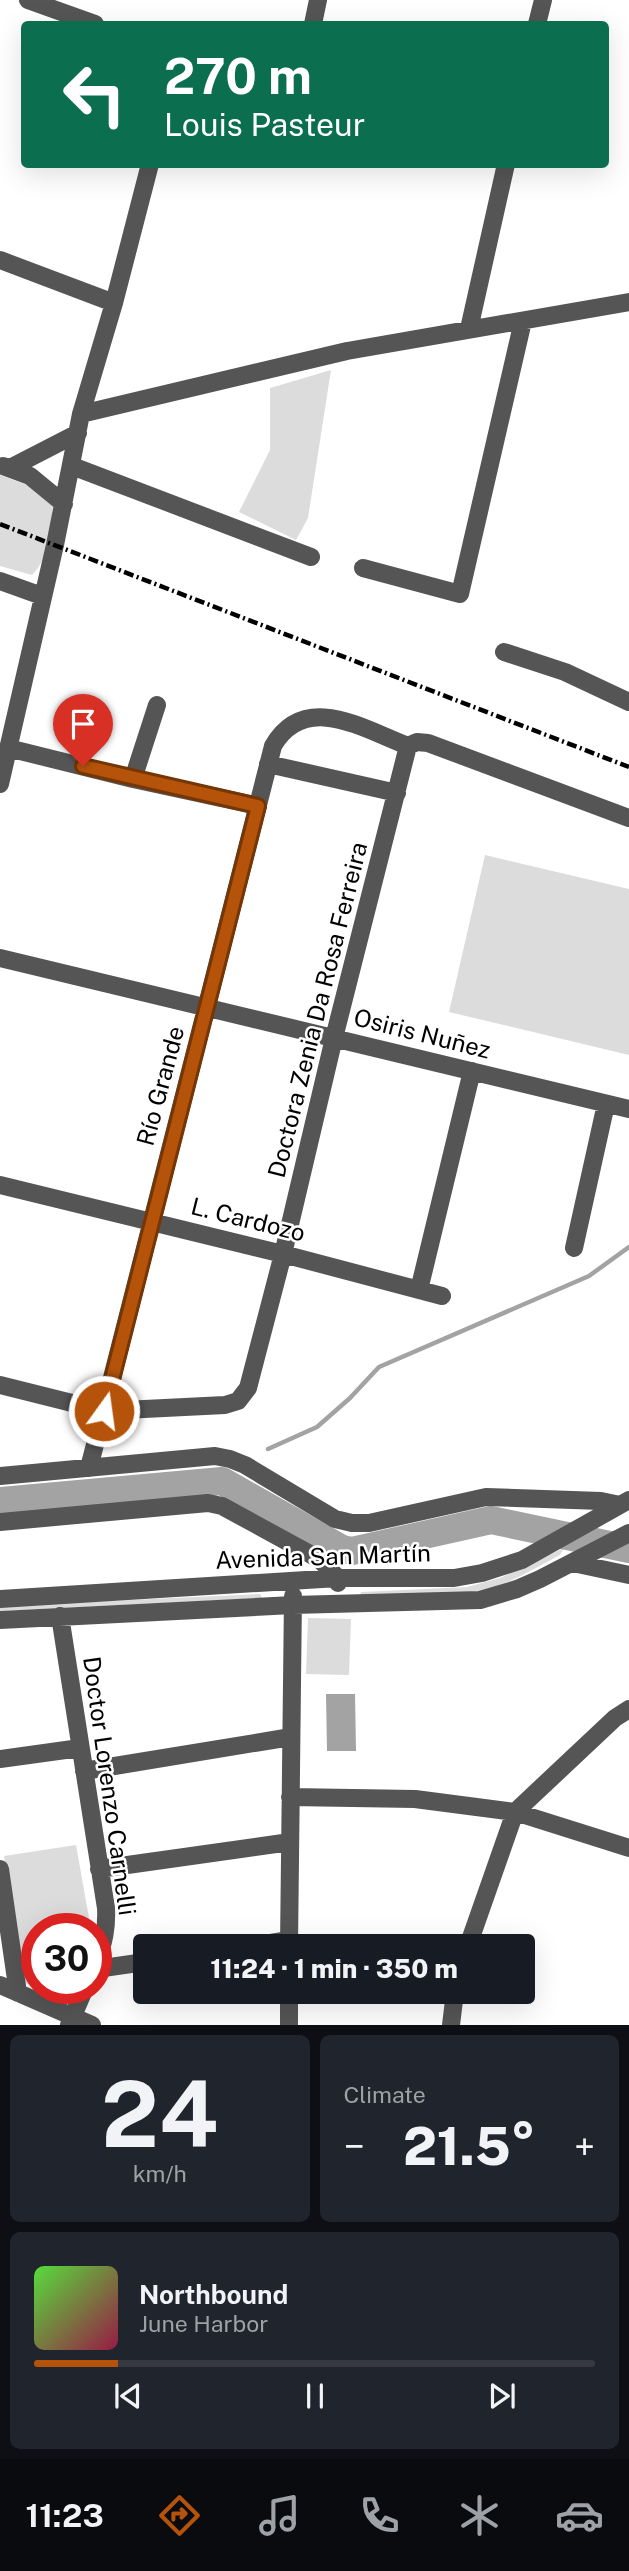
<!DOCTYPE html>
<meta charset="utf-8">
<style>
body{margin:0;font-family:"Public Sans",sans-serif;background:#20242c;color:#f1f3f6;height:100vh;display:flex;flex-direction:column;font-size:26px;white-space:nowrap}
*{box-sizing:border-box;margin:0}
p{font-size:23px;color:#9ea1a6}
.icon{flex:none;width:38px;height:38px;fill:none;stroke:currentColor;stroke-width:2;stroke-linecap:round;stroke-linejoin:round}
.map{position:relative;height:2025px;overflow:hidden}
.details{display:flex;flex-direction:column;gap:10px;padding:10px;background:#0d0f14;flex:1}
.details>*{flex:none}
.banner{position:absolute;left:21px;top:21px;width:588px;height:147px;border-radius:7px;box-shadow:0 7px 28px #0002;background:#0b6e4f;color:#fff;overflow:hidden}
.speed{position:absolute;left:21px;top:1913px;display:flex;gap:14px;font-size:35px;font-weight:700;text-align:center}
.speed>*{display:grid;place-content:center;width:91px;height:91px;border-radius:50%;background:#171b24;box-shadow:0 7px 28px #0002;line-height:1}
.speed .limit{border:10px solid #d22;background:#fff;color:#111}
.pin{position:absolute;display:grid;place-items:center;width:60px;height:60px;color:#fff;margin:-72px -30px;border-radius:50% 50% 50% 0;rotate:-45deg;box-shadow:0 0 7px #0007}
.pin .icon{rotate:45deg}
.me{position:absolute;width:77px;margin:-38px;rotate:14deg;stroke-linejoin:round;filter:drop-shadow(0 0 5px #0008)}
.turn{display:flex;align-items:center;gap:24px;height:147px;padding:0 28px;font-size:32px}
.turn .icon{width:91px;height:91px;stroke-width:2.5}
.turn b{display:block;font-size:49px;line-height:60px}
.big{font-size:52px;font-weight:800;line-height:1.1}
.details .card{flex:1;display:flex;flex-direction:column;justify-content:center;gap:10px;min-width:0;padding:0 24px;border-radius:10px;background:#20242c}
.details .dial{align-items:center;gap:0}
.dial b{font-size:91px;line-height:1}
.song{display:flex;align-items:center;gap:21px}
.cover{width:84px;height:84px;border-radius:10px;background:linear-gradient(135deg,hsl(110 70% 55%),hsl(340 70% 35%))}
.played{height:7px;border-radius:4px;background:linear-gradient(90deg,#b45309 15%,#363941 15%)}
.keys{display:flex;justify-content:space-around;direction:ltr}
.heat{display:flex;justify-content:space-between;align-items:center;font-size:38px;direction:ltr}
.details .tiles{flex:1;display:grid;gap:10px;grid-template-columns:1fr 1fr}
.card:last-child{grid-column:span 2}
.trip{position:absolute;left:133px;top:1934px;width:402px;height:70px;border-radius:7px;background:#171b24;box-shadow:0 7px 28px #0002;font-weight:800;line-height:70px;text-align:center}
.dock{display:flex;height:112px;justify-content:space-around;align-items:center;background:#090b0e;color:#9ea1a6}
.dock .icon{width:49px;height:49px}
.dock .current{color:#b45309}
.dock b{font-size:32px;color:#f1f3f6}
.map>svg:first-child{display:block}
.green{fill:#dcdcdc}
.water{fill:#a3a3a3}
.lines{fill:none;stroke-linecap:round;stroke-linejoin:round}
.stream{stroke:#a3a3a3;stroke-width:4.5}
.river{stroke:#a3a3a3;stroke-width:28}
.minor{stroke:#555;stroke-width:18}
.rail{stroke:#000;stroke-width:4.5;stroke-dasharray:10 3.5 2 3.5;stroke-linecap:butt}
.route-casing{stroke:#753606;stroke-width:18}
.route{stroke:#b45309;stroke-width:12}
.labels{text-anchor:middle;stroke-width:5;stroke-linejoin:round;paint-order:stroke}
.street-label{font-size:24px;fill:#000;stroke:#fff}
</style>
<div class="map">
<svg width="629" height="2025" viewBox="0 0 629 2025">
<rect width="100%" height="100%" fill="#fff"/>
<path class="green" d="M 331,370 L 308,518 L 296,540 L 239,512 L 270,450 L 270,388 Z
M 0,475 L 35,488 L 53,504 C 51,529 50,557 32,575 L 0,566 Z
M 485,855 L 629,889 L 629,1055 L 449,1012 Z
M 564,1548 L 560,1555 C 537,1567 515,1581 491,1588 C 456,1597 397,1594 360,1595 L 361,1592 L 467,1587 L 500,1578 Z
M 260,1594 L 262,1598 L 0,1611 L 0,1606 Z
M 308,1618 L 351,1619 L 349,1675 L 306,1674 Z
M 76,1845 L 89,1918 L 87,1928 L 37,1928 L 37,1988 L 19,1980 L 4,1856 Z"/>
<path class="water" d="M 326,1694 L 355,1694 L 356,1751 L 327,1751 Z"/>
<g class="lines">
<path class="stream" d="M 268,1449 L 317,1427 L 350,1398 L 379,1367 L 589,1276 L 629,1247"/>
<path class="river" d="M 0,1501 L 222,1481 L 342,1549 L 352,1551 L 491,1520 L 629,1549"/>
<path class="minor" d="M 28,0 L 95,24
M 313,24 L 318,0
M 537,24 L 543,0
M 0,260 L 114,303
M 469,329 L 506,164
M 81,414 L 347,351 L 629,302
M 3,466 L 30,476 L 64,504
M 72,466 L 311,557
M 10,468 L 78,433
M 363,568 L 460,594 L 523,321
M 0,581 L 42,596
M 504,652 L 565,672 L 629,702
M 408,746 L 417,742 L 428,743 L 629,818
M 8,748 L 133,779 L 258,806
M 268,764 L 397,793
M 133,779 L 157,705
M 0,784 L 55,545 L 81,414 L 114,303 L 150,164
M 0,958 L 629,1109
M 0,1185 L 283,1254 L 442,1296
M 574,1248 L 606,1104
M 419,1290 L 472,1071
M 0,1385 L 104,1411 L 225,1405 L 238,1401 L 248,1388 L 283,1254 L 334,1038 L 408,746 C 363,729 305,691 273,746 L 89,1468
M 0,1476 L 215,1456 L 230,1459 L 245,1465 L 335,1519 L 352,1523 L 369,1523 L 486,1497 L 601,1501 L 620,1505
M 0,1522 L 208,1503 L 222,1506 L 319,1559 L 338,1578 L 338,1583
M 573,1563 L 629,1575
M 0,1599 L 338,1578 L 454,1578 L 482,1573 L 522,1560 L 629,1500
M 60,1616 L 106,1908 C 107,1928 104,1943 96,1962
M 0,1620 L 293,1605 L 480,1600 L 517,1589 L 540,1579 L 629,1533
M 0,1759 L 80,1748
M 84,1771 L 291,1737
M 290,1797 L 415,1799 L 515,1812 L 629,1848
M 0,1869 L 18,1993
M 99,1869 L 290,1842
M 251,1946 L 289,1940
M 289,1946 L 293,1596
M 468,1946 L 515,1812 L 615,1718 L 629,1709
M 96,1969 L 145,1962
M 0,1985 L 92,2025
M 69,2025 L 85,1988
M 289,2025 L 289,1992
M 451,2025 L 455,1992"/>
<path class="rail" d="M 0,524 L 629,767"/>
</g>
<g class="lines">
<defs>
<path id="route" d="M 83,766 L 258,806 L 104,1411"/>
</defs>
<use href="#route" class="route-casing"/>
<use href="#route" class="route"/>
</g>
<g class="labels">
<g class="street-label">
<text transform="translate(318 1010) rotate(-76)" y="8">Doctora Zenia Da Rosa Ferreira</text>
<text transform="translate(422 1034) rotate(14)" y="8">Osiris Nuñez</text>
<text transform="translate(161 1086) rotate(-75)" y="8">Río Grande</text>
<text transform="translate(248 1220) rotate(14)" y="8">L. Cardozo</text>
<text transform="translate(323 1557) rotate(-2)" y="8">Avenida San Martín</text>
<text transform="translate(109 1786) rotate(82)" y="8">Doctor Lorenzo Carnelli</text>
</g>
</g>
</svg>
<div class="speed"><div class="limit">30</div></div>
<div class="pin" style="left:83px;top:766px;background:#d93025"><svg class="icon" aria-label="arrive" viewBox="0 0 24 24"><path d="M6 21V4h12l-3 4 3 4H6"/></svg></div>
<svg class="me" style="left:104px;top:1411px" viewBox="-20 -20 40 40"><circle r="17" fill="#b45309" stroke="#fff" stroke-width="3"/><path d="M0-11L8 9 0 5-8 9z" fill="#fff"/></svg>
<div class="trip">11:24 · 1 min · 350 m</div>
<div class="banner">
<div class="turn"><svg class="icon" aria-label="left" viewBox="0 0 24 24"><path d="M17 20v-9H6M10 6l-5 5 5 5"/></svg><div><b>270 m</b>Louis Pasteur</div></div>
</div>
</div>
<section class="details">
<div class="tiles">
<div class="card dial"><b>24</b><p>km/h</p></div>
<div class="card"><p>Climate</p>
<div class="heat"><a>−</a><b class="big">21.5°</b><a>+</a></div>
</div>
<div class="card">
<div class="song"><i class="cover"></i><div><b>Northbound</b><p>June Harbor</p></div></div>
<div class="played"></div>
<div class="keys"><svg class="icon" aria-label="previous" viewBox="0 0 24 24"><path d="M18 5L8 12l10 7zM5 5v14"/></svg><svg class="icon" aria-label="pause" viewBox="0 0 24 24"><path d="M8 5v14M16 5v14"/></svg><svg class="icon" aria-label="next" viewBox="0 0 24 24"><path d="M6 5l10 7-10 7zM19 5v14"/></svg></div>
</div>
</div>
</section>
<nav class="dock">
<b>11:23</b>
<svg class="icon current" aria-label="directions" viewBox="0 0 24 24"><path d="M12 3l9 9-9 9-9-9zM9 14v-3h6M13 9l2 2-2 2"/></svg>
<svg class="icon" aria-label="music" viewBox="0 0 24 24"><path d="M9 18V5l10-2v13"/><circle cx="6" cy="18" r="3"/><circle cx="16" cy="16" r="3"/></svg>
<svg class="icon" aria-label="phone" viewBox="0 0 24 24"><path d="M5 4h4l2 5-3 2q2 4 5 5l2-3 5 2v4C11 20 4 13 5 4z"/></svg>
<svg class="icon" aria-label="climate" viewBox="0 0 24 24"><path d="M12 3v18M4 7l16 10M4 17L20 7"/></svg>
<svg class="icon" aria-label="car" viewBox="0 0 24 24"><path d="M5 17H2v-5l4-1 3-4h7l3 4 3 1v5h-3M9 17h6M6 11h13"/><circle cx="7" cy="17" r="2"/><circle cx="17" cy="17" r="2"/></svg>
</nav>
